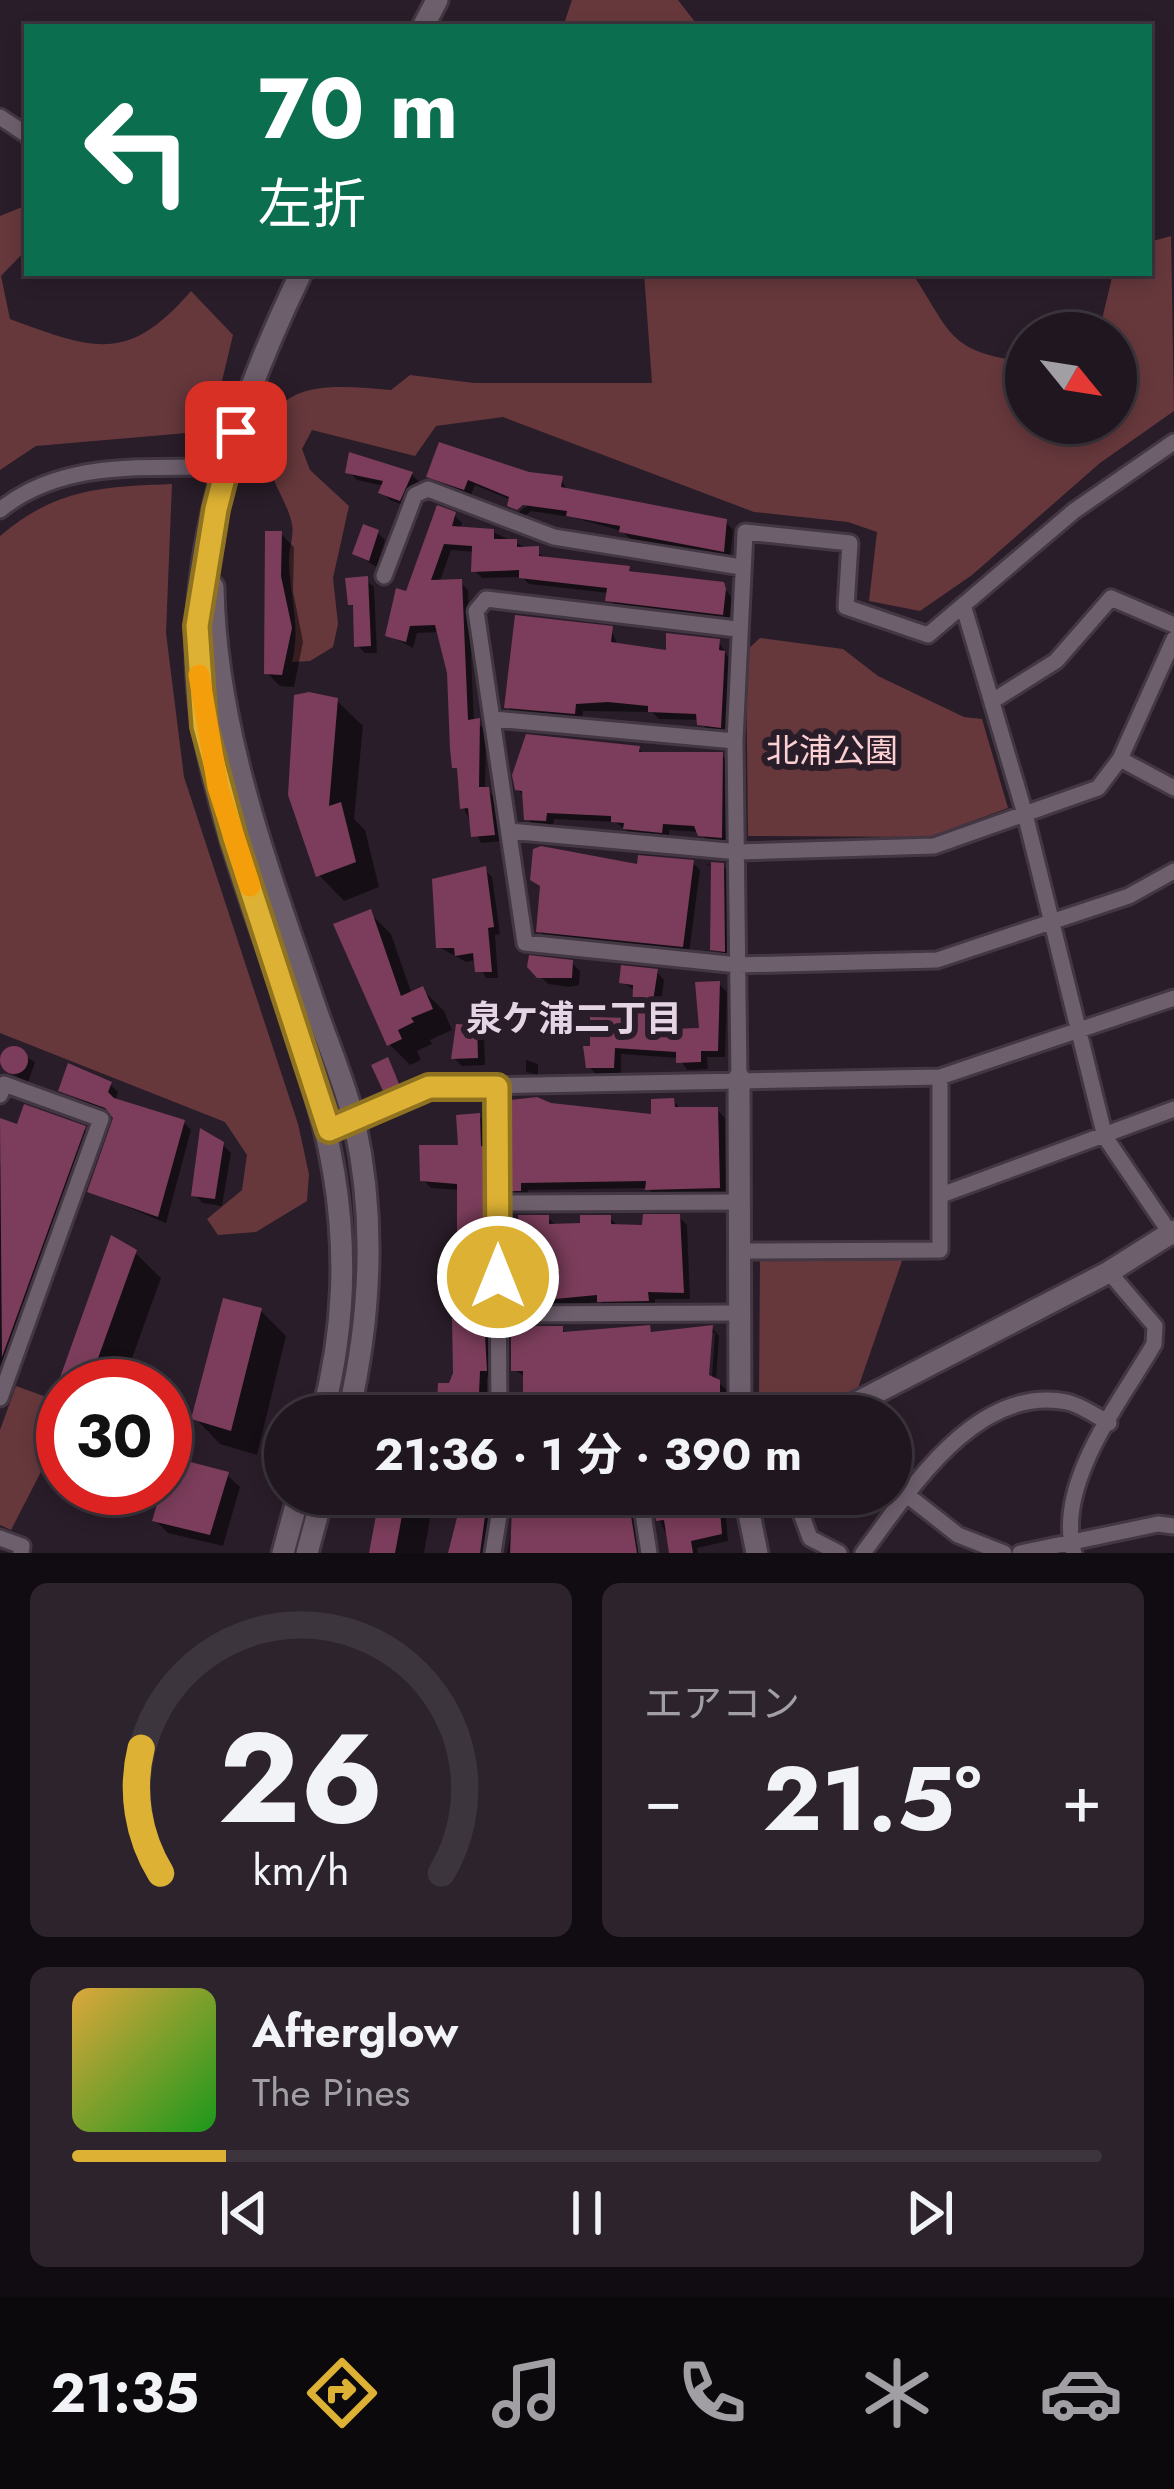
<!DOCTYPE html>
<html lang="ja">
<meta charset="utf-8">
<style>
body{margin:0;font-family:Jost,"Noto Sans JP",sans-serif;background:#2c232c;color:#f1f3f6;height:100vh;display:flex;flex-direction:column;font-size:45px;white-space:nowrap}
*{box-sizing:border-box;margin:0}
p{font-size:39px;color:#a19fa4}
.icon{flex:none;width:66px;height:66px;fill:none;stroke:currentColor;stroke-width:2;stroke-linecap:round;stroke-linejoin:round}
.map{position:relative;height:1553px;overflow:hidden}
.drawer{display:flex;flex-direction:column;gap:30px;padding:30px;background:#110c11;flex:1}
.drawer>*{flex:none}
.top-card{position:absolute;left:24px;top:24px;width:1128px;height:252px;border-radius:0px;box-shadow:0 6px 18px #0003,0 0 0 3px #3c353d;background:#0b6e4f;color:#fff;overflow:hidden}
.needle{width:78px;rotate:120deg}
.fabs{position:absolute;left:1005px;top:312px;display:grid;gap:24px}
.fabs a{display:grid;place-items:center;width:132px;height:132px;border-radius:50%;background:#1f161f;box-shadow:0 6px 18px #0003,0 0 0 3px #3c353d;font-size:60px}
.speed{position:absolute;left:36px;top:1359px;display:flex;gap:24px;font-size:60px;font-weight:700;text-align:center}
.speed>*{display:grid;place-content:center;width:156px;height:156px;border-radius:50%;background:#1f161f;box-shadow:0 6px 18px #0003,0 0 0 3px #3c353d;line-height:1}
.speed .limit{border:18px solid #d22;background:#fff;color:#111}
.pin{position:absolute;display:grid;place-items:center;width:102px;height:102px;color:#fff;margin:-51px;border-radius:24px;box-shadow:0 6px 18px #0006}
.me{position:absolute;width:132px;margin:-66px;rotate:0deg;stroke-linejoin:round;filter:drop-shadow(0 0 9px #0008)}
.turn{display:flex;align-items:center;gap:42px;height:252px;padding:0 36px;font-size:54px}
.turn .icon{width:156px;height:156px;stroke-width:2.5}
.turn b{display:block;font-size:84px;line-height:102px}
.big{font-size:90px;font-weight:700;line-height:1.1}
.drawer .widget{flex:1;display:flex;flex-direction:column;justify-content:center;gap:18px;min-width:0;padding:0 42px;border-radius:18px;background:#2c232c}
.drawer .dial{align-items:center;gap:0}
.dial svg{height:312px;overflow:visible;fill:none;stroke:#3c353d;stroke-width:7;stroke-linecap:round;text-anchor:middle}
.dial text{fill:#f1f3f6;stroke:none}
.song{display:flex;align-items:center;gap:36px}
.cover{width:144px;height:144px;border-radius:18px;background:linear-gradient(135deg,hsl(40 70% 55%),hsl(120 70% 35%))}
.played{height:12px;border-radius:6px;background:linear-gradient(90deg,#ddb133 15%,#3c353d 15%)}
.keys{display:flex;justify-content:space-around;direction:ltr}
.heat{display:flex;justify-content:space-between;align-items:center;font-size:66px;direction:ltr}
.drawer .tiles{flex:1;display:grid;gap:30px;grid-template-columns:1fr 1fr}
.widget:last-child{grid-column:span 2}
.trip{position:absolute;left:264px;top:1395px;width:648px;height:120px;border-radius:60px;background:#1f161f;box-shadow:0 6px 18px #0003,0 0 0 3px #3c353d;font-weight:700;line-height:120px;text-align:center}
.menu{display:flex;height:192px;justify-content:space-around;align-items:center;background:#0c090c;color:#a19fa4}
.menu .icon{width:84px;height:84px}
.menu .current{color:#ddb133}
.menu b{font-size:54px;color:#f1f3f6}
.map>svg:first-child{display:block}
.green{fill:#66383c}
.shadow{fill:#0007;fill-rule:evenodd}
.building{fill:#7b3d5b}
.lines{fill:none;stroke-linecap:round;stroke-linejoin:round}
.street-casing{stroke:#423742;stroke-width:21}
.secondary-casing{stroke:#423742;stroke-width:27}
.street{stroke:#6e5f6d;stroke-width:15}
.secondary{stroke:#6e5f6d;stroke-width:21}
.route-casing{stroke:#907321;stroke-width:30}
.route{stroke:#ddb133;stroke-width:21}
.slow{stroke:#f59e0b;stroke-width:21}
.labels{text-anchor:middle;stroke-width:12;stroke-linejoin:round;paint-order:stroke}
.park-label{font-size:33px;fill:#fcd0d2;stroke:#291d29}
.neighbourhood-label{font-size:36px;font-weight:bold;fill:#e5d4e4;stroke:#291d29}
</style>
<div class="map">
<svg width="1174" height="1553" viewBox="0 0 1174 1553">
<rect width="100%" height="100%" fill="#291d29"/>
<path class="green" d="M 572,0 L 678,0 L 699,27 L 563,27 Z
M 27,205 L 27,249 L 1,276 L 10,319 C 94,350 128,364 191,291 L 233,335 L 210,431 L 36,446 L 0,470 L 0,216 Z
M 1171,236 L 1174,411 L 1100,463 L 972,575 L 920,611 L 869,601 L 877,532 L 848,522 L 754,512 L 503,417 L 436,426 L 415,456 L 312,430 L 302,449 L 310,470 L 349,506 L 333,578 L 338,624 L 333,647 L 310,661 L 292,662 C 301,626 290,597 289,561 C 289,549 294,536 292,524 C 288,503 272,484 269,463 C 257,376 332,385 391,390 L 410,375 L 474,383 L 652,383 L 644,273 L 912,273 C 952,334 948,352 1026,362 L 1026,423 L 1116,423 L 1116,333 L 1089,333 L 1100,328 L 1113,273 L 1149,273 L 1149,242 Z
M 172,484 L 166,633 L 184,777 L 298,1124 L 309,1174 L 307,1201 L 256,1232 L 218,1235 L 207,1219 L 242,1190 L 247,1155 L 225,1122 L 0,1033 L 0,536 C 57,488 101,487 172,484 Z
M 760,638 L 843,649 L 878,676 L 964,717 L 982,719 L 1008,808 L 929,837 L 748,836 L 746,651 Z
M 903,1258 L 857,1391 L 814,1410 L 770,1413 L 759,1399 L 760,1259 Z
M 16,1386 L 63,1403 L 63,1429 L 11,1530 L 0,1525 L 0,1430 Z"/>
<path class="shadow" d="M 349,472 L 412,474 L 419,482 L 408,507 L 390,500 L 382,492 L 384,486 L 357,480 Z
M 528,474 L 561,479 L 568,492 L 726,522 L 733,530 L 730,557 L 630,539 L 622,531 L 571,517 L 531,511 L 525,516 L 518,513 L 536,498 L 515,510 L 511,500 L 475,485 L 471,495 L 429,477 Z
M 454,515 L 462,523 L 460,530 L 493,532 L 546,557 L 722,585 L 732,598 L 729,621 L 615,608 L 609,593 L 529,584 L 522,577 L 482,578 L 474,570 L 475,552 L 451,550 L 439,583 L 460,582 L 468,590 L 474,722 L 486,729 L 485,790 L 496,797 L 501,841 L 481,843 L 463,807 L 450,673 L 440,632 L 417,633 L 413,648 L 388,635 Z
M 377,532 L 385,540 L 377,567 L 355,554 Z
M 281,534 L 294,547 L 293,591 L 303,642 L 294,687 L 280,686 L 267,673 Z
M 366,580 L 374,587 L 377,653 L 365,653 L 357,645 L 356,609 L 351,604 Z
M 611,629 L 618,646 L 669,653 L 719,642 L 731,662 L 727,734 L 708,732 L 700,720 L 659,719 L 652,712 L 583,711 L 582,721 L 515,714 L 507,707 Z
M 337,701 L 363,726 L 354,819 L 365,830 L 379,887 L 344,901 L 319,875 Z
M 639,749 L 645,755 L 722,755 L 730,763 L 729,845 L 709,843 L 700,832 L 669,830 L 669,839 L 634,836 L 615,822 L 554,819 L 553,827 L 534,826 L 527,818 L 525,797 L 517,789 Z
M 693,863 L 700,870 L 689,953 L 546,938 L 539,931 L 640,868 Z
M 705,864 L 723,866 L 730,873 L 731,957 L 713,949 L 714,867 Z
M 485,870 L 492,877 L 500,934 L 495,935 L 498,978 L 486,978 L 477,960 L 466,962 L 439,947 Z
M 370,913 L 391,934 L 412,995 L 423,990 L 444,1011 L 452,1030 L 430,1040 L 432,1044 L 417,1051 L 421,1060 L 410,1065 L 389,1044 Z
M 572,963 L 580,971 L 579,985 L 570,987 L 548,984 L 530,966 Z
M 657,972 L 664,980 L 661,1004 L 676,1012 L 675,1032 L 702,1031 L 719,984 L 727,992 L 725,1057 L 707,1057 L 708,1069 L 687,1070 L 679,1058 L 621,1054 L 621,1074 L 596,1074 L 588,1066 L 635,1021 L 636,991 L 622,982 Z
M 476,1028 L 484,1036 L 485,1065 L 462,1066 L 454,1058 Z
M 9,1047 L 35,1062 L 28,1083 L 1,1067 Z
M 526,1060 L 538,1064 L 538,1075 L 526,1072 Z
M 387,1061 L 406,1094 L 394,1100 L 386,1092 Z
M 110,1084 L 118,1092 L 115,1101 L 183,1122 L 191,1130 L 166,1223 L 91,1192 L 116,1118 L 61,1090 Z
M 673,1101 L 682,1110 L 717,1110 L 725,1118 L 726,1195 L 656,1197 L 647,1188 L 528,1190 L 527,1197 L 520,1197 L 513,1190 L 550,1106 L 654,1117 Z
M 479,1116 L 487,1124 L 492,1157 L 493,1294 L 468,1294 L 460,1286 L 460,1190 L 431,1188 L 423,1180 L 461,1148 Z
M 12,1126 L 84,1129 L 93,1138 L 0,1404 L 0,1167 Z
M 222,1144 L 231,1153 L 222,1206 L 203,1203 L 195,1195 Z
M 679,1217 L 687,1225 L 690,1299 L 655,1299 L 655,1308 L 608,1308 L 601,1302 L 533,1308 L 526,1301 L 548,1218 L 557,1226 L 610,1218 L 617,1225 L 645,1228 Z
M 112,1239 L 127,1245 L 161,1278 L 122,1386 L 63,1386 L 63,1401 L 57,1395 Z
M 261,1311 L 286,1336 L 257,1455 L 220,1444 L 195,1418 Z
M 483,1320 L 490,1328 L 493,1377 L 487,1377 L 487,1416 L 461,1416 L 461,1410 L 448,1410 L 440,1402 Z
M 649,1328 L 655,1335 L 712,1328 L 719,1336 L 716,1381 L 727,1390 L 728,1416 L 531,1416 L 526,1411 L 526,1377 L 514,1370 L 562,1329 L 568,1335 ZM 709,1333 L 715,1333 L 711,1390 L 705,1389 Z
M 227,1475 L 240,1487 L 223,1546 L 168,1533 L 155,1520 Z
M 383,1494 L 434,1496 L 424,1553 L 372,1553 Z
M 466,1494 L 494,1494 L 488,1553 L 450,1553 Z
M 587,1494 L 637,1494 L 642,1553 L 507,1553 L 515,1513 L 577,1509 L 590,1500 Z
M 665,1494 L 724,1494 L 728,1541 L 697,1548 L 698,1553 L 675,1553 L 659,1519 Z"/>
<path class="building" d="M 439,442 L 529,472 L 563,476 L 561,487 L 727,519 L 724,552 L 619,532 L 620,526 L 566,516 L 567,511 L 523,505 L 517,510 L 507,506 L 509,497 L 468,480 L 464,490 L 426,477 Z
M 349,452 L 413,472 L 400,501 L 378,493 L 383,481 L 345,473 Z
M 437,505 L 456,512 L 452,526 L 494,529 L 494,539 L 517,539 L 517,547 L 539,546 L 539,556 L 630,566 L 629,571 L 724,582 L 726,589 L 723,615 L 605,601 L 607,588 L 519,578 L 519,570 L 471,572 L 472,546 L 444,544 L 431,580 L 462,579 L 468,720 L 480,718 L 479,787 L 489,787 L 495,835 L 471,837 L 468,808 L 460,809 L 457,768 L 452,768 L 450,749 L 447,673 L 435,625 L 410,626 L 406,642 L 385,636 L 396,588 L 406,591 Z
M 363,524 L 379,530 L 369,561 L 352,554 Z
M 265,531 L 282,531 L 281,576 L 292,628 L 282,675 L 264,674 Z
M 368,576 L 371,646 L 354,647 L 353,605 L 348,605 L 345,578 Z
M 515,615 L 613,626 L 611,642 L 666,650 L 666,633 L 720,639 L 719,650 L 725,651 L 721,728 L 697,725 L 696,714 L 648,712 L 648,706 L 608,702 L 576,704 L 575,714 L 504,708 Z
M 309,692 L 338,698 L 329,806 L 341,802 L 356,862 L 316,877 L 288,795 L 294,695 Z
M 526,734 L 640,746 L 639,752 L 723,752 L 722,838 L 698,836 L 694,826 L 663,824 L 662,833 L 623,829 L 624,823 L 611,822 L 611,816 L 547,813 L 546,821 L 524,820 L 522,791 L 515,790 L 512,775 Z
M 541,846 L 637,864 L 638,855 L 694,860 L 683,947 L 536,932 L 540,886 L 530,880 L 533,849 Z
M 697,861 L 724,863 L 725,952 L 710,950 L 711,862 Z
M 486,866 L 494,927 L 488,928 L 492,972 L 475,972 L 473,953 L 455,956 L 454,948 L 436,948 L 432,879 Z
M 371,909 L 401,996 L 423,986 L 433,1009 L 411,1018 L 414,1022 L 398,1030 L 402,1039 L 387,1046 L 333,924 Z
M 529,955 L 573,960 L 572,978 L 537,978 L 527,967 Z
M 621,965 L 658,969 L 653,1001 L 669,1001 L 668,1029 L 699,1028 L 695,982 L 720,981 L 718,1051 L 701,1051 L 701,1062 L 676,1063 L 676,1052 L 615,1048 L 614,1068 L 586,1068 L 583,1046 L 590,1046 L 590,1017 L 632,1018 L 633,985 L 619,983 Z
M 456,1024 L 477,1025 L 478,1058 L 451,1059 Z
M0 1060a14 14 0 1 1 28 0a14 14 0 1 1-28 0Z
M 388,1057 L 400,1086 L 384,1093 L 371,1065 Z
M 68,1063 L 112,1082 L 108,1092 L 114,1098 L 185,1120 L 158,1217 L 87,1192 L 113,1118 L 105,1108 L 58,1091 Z
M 537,1097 L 551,1103 L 651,1114 L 651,1099 L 674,1098 L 675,1107 L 718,1107 L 720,1188 L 645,1190 L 646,1181 L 521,1183 L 521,1191 L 510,1191 L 510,1100 Z
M 24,1104 L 86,1126 L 2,1357 L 0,1118 L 17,1124 Z
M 480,1113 L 481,1146 L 485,1146 L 486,1287 L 457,1288 L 457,1184 L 420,1181 L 419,1145 L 458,1145 L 456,1115 Z
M 200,1128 L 224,1142 L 215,1199 L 191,1196 Z
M 643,1214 L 680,1214 L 684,1293 L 648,1292 L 649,1301 L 597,1302 L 597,1295 L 523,1302 L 518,1215 L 549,1215 L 549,1224 L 580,1223 L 580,1215 L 611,1215 L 611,1224 L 642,1225 Z
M 111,1235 L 137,1250 L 88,1386 L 57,1386 Z
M 223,1298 L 262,1308 L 231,1431 L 191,1419 Z
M 484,1317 L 487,1371 L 480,1371 L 478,1416 L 458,1416 L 459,1404 L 437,1403 L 438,1383 L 449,1383 L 453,1373 L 452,1318 Z
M 650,1325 L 651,1332 L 713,1325 L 709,1375 L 720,1380 L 720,1412 L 523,1413 L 523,1371 L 511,1371 L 511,1335 L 523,1334 L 523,1326 L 563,1326 L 563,1332 Z
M 171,1457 L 229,1472 L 210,1535 L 152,1521 Z
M 380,1494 L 406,1494 L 395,1553 L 369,1553 Z
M 463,1494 L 488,1494 L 480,1553 L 448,1553 Z
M 684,1497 L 684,1502 L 719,1499 L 722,1534 L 691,1541 L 693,1553 L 669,1553 L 664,1520 L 656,1521 L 654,1505 L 662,1504 L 662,1498 Z
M 629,1503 L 637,1553 L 510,1553 L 512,1510 Z"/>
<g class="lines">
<defs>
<path id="street" d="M 0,117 L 27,135
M 0,510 C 64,458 149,469 227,467
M 384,576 L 415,495 L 428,489 L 554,537 L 741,567
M 964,608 L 1025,814 L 1105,1137 L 1173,1237
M 737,629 L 486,599 L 476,611 L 525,943 L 738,965 L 937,960 L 1129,896 L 1174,871
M 994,700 L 1056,661 L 1111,598 L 1174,625
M 494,719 L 735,741
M 1120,759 L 1174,788
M 509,831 L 739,852 L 934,846 L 1098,788 L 1120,759 L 1174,639
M 739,1078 L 735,741 L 745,532 L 850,543 L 846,607 L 928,635 L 1074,511 L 1174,442
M 497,1087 L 499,1416
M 0,1095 L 4,1084 L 101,1119 L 0,1398
M 329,1130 L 429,1087 L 940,1077 L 1174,998
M 944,1194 L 1174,1109
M 497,1203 L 740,1202
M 741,1251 L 940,1250 L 940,1077
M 498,1314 L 740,1313
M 640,1494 L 649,1553
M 794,1494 L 810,1538 L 839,1553
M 907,1495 L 958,1535 L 1004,1553
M 0,1538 L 22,1546 L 21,1553
M 493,1553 L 502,1497 L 575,1494
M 863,1553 C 909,1492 975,1384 1067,1402 C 1081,1405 1096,1416 1109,1423
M 1020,1553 L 1158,1524 L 1174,1526
M 1074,1553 C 1054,1484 1122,1400 1154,1344 L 1155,1326 L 1109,1272"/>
<path id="secondary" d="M 423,27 L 437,0
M 301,273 C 235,409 176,576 204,729 C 251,979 394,1145 322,1416
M 213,587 C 215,727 266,864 311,995 C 325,1038 345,1082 355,1125 C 376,1221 370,1321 348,1416
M 739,1078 L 740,1416
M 831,1416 L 1109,1272 L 1174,1231
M 745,1494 L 757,1553
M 283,1553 L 299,1494
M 307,1553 L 323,1494"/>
</defs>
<use href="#street" class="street-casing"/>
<use href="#secondary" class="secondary-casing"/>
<use href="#street" class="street"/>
<use href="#secondary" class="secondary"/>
</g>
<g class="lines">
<defs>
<path id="route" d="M 236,432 L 216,509 L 197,626 L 204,726 L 234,838 L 329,1130 L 429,1087 L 497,1087 L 498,1277"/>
</defs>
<use href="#route" class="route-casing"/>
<use href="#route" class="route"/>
<path class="slow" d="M 199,675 L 218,787 L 250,886"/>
</g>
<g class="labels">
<g class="park-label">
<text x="832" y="762">北浦公園</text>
</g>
<g class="neighbourhood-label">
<text x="574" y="1031">泉ケ浦二丁目</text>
</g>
</g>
</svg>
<div class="fabs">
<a><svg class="needle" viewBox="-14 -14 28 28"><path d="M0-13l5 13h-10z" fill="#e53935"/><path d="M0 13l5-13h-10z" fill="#a19fa4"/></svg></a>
</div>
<div class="speed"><div class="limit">30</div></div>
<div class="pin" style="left:236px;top:432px;background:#d93025"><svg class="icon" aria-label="arrive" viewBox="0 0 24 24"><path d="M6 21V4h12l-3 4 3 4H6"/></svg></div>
<svg class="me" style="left:498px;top:1277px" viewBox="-20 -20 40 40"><circle r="17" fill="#ddb133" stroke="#fff" stroke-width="3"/><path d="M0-11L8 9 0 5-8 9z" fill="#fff"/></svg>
<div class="trip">21:36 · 1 分 · 390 m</div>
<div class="top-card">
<div class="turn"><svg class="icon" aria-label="left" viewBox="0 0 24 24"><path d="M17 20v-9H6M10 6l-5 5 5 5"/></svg><div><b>70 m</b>左折</div></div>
</div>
</div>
<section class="drawer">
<div class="tiles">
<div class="widget dial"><svg viewBox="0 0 100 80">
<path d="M14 69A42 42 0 1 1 86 69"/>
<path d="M14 69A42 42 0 0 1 9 37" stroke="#ddb133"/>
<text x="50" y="56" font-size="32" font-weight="700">26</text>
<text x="50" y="72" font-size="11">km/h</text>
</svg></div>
<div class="widget"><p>エアコン</p>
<div class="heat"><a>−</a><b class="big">21.5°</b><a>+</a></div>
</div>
<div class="widget">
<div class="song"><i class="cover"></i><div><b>Afterglow</b><p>The Pines</p></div></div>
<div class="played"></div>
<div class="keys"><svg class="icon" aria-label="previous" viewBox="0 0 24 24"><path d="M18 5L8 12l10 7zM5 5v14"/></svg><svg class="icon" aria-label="pause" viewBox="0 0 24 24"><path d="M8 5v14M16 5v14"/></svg><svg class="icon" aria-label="next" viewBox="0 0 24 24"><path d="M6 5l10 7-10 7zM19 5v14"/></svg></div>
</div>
</div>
</section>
<nav class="menu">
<b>21:35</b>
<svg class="icon current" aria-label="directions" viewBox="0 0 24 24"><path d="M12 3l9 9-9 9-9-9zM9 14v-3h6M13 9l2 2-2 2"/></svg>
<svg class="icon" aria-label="music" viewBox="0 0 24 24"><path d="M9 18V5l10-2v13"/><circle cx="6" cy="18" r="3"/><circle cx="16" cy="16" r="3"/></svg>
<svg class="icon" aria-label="phone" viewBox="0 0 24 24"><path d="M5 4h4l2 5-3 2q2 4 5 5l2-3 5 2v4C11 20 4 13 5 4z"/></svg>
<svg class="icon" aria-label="climate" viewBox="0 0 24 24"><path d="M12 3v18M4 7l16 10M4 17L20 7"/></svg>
<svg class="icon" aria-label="car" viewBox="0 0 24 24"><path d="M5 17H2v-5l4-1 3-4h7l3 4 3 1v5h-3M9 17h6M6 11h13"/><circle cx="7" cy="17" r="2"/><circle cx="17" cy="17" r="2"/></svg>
</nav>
